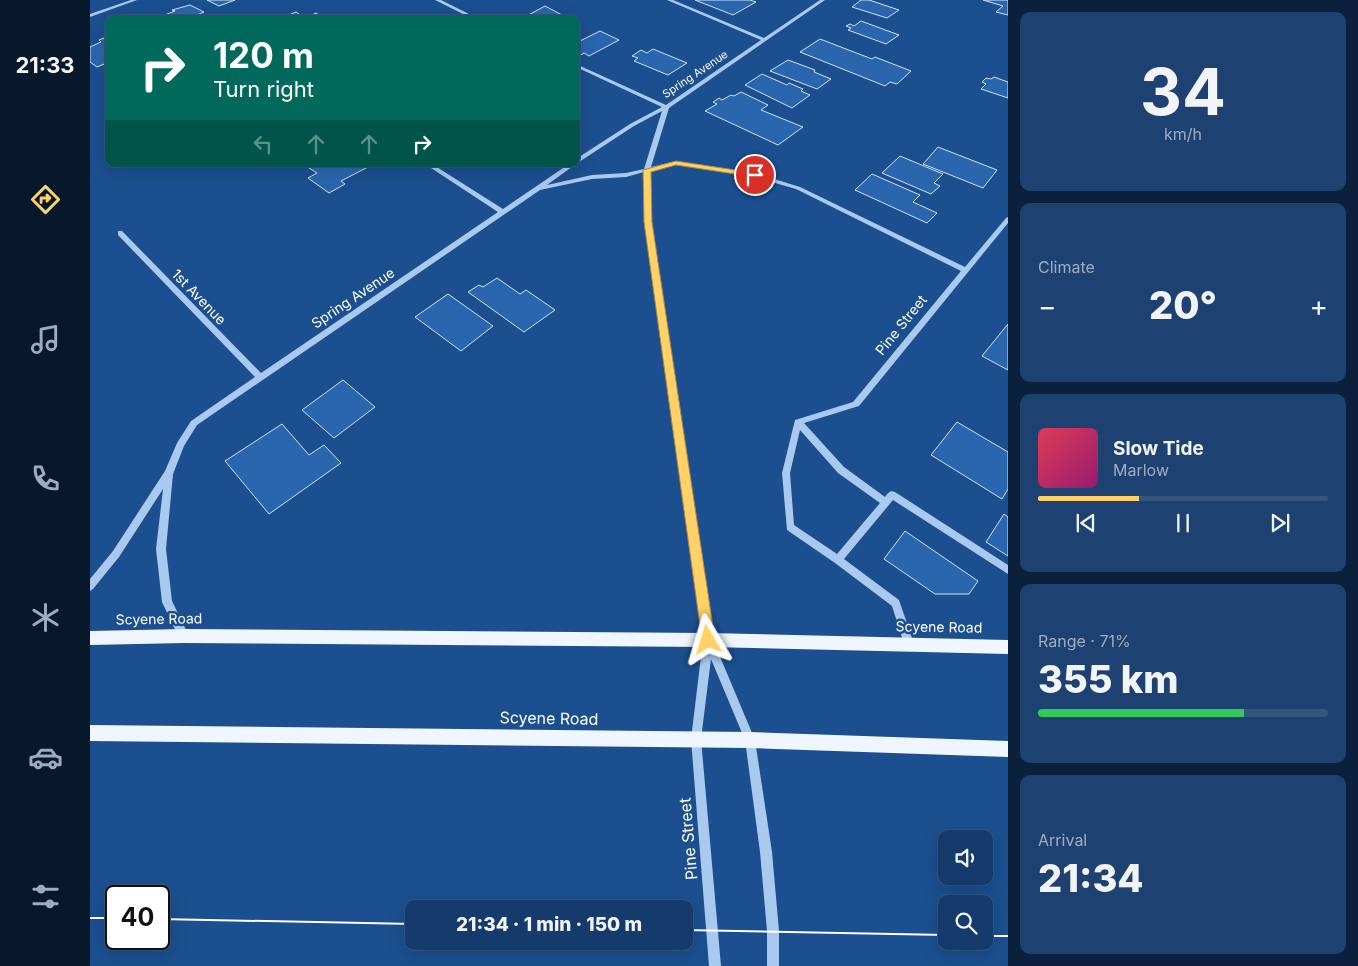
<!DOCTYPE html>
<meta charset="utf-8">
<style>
body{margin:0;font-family:Inter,sans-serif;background:#1d4271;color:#f1f3f6;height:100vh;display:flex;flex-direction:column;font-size:19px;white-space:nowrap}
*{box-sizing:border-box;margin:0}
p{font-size:16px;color:#9dadc1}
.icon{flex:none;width:28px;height:28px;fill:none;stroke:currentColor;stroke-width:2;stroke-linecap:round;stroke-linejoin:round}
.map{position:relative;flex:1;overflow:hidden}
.panel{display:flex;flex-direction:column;gap:12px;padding:12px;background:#0b203b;width:350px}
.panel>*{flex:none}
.banner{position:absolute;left:15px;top:15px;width:475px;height:152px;border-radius:10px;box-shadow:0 5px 20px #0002,0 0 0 1px #33557e;background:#00695c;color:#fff;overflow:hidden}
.fabs{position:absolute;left:848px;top:830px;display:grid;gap:10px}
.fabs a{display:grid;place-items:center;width:55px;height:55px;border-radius:10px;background:#143b6b;box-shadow:0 5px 20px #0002,0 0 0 1px #33557e;font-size:25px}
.speed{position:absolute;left:15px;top:885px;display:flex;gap:10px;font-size:25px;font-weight:700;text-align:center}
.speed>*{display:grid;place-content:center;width:65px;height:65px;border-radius:50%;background:#143b6b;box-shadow:0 5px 20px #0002,0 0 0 1px #33557e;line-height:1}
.speed .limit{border:2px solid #111;border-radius:8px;background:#fff;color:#111}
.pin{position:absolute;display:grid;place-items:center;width:42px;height:42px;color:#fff;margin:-21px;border:2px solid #fff;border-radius:50%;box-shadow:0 1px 5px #0007}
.me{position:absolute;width:55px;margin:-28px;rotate:353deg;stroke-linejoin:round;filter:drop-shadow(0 0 4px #0008)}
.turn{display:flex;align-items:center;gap:18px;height:105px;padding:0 25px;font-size:22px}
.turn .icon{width:65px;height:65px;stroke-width:2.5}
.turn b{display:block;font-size:35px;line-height:42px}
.lanes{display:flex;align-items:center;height:48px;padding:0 25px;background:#0003;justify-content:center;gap:25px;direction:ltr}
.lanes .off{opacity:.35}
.big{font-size:38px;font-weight:800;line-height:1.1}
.panel .widget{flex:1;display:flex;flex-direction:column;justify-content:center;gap:8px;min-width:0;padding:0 18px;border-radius:10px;background:#1d4271}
.panel .dial{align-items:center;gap:0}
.dial b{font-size:65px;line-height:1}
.song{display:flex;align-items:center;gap:15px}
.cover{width:60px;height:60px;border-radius:8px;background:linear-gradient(135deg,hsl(350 70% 55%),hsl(320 70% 35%))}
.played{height:5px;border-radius:2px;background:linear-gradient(90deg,#ffd166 35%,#33557e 35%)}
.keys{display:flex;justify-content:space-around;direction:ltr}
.heat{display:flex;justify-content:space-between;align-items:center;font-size:28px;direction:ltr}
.charge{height:8px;border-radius:4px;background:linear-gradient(90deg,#34c759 71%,#33557e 0)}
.trip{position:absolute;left:315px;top:900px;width:288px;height:50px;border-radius:10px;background:#143b6b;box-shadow:0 5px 20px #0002,0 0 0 1px #33557e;font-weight:800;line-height:50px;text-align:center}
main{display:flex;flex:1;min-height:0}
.tabs{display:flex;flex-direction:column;width:90px;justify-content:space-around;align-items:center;background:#08182b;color:#9dadc1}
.tabs .icon{width:35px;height:35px}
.tabs .on{color:#ffd166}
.tabs b{font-size:22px;color:#f1f3f6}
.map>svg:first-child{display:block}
.building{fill:#2a66ad;stroke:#cfe3fa}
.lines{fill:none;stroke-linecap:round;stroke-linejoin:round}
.minor{fill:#a9c9ee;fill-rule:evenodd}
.major{fill:#f0f6ff;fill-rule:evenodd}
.tram{stroke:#fff;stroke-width:2}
.route{fill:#ffd166;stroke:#a68842}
.labels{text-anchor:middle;stroke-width:5;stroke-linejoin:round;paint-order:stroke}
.far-street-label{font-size:11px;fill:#fff;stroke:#1b4f8f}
.street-label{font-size:14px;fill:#fff;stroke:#1b4f8f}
.near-street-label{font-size:16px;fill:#fff;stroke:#1b4f8f}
</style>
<main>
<nav class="tabs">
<b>21:33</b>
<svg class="icon on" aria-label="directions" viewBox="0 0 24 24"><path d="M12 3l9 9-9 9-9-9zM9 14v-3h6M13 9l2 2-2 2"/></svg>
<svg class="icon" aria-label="music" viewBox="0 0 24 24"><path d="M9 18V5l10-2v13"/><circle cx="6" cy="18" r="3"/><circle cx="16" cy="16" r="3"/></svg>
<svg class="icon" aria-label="phone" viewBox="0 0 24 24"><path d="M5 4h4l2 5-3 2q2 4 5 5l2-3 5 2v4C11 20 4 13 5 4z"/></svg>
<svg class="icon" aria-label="climate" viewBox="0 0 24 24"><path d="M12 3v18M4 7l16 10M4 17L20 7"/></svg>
<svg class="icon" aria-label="car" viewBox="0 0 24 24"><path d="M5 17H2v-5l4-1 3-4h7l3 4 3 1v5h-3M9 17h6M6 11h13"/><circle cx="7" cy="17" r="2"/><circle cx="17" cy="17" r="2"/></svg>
<svg class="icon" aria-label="filters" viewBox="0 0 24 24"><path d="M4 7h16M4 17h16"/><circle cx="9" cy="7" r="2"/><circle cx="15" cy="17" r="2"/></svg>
</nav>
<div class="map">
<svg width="918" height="966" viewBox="0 0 918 966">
<rect width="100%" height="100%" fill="#1b4f8f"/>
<path class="building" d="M 117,0 L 145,0 L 129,6 Z
M 605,0 L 660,0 L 666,2 L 643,15 Z
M 771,0 L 779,0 L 809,10 L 797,18 L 762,7 Z
M 893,0 L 918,0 L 918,15 L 906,12 L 913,6 Z
M 100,5 L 114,12 L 98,19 L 78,19 L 72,16 L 85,11 L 82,10 Z
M 455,6 L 472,15 L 465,19 L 431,19 Z
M 206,12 L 215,18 L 226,13 L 233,18 L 189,19 Z
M 771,21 L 809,35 L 796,44 L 758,30 L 761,28 L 756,26 L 760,24 L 764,26 Z
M 510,31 L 529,40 L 499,56 L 494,53 L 489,56 L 486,54 L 486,43 Z
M 19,36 L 19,62 L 7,67 L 0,62 L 0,47 L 11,42 L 9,40 Z
M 730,39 L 782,59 L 785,57 L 821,71 L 807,84 L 800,82 L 795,86 L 710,52 Z
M 563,49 L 597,63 L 578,75 L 544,61 L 548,58 L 542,56 L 551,50 L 557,53 Z
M 698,60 L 725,70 L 724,72 L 741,79 L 727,89 L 680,71 Z
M 672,74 L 697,85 L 699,83 L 713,89 L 711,91 L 720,95 L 702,108 L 655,85 Z
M 904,77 L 918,82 L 918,98 L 891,89 L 896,84 L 892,82 L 896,78 L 901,79 Z
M 651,92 L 678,105 L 671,110 L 713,127 L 688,145 L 615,111 L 627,104 L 623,102 L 629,98 L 632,100 L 641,95 L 644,96 Z
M 848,147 L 907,170 L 893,188 L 833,164 Z
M 810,156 L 853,174 L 844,183 L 850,186 L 841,194 L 792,173 Z
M 227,164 L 273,164 L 278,167 L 251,181 L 255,184 L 239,193 L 218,178 L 227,173 L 219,168 Z
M 782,174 L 830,195 L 823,202 L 847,213 L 837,223 L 765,190 Z
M 407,278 L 430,294 L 436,290 L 465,310 L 434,332 L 378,292 L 389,285 L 393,287 Z
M 358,294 L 403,326 L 371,351 L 325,317 Z
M 918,324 L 918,370 L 892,356 Z
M 253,380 L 285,407 L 244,438 L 212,410 Z
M 867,422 L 918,452 L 918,489 L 912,499 L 841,455 Z
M 192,424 L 219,455 L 234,445 L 251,463 L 179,514 L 135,461 Z
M 914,514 L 918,517 L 918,556 L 896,542 Z
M 815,531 L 888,581 L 879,594 L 845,594 L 794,559 Z"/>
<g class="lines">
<path class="minor" d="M 41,0 L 47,0 L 0,17 L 0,14 Z
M 345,0 L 351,0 L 389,19 L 383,19 Z
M 577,0 L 583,0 L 674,38 L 730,0 L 735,0 L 579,108 L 561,167 L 586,161 L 665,173 L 710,187 L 875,267 L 916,218 L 918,217 L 918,223 L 769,406 L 714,423 L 754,467 L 795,497 C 798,493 800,490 805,492 L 918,565 L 918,574 L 803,500 L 754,559 L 809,600 L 824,644 L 823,648 L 819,649 L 815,648 L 814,644 L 802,606 L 745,563 L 697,530 L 692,473 L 705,420 L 763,402 L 871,271 L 706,189 L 664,177 L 586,165 L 560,171 L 561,222 L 623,640 L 665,740 L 682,852 L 689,931 L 689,966 L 677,966 L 677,931 L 670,852 L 655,740 L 621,659 L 611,739 L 631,966 L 619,966 L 601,739 L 613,640 L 555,222 L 554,172 L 536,177 L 502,179 L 450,190 L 107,425 L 94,446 L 83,474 L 76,549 L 82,601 L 99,636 L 98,640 L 94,641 L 90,640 L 72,602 L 66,549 L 73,489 L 29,557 L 3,589 L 0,591 L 0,579 L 23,551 L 75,471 L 87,443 L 101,421 L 165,377 L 28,235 L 28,231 L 32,231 L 171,373 L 408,212 L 335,164 L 342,164 L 413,209 L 479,164 L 486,164 L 457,185 L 502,175 L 536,173 L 554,169 L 572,111 L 544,126 L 486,164 L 486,159 L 540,124 L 572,107 L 486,67 L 486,64 L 576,105 L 671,40 ZM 710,430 L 748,473 L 790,503 L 747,554 L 704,525 L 700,473 Z"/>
<path class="major" d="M 94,629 L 618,633 L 918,640 L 918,654 L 618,647 L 94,643 L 0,645 L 0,631 Z
M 0,725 L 660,732 L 918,741 L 918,757 L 660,748 L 0,741 Z"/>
<path class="tram" d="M 0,918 L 26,918
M 69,919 L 324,924
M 594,930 L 856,935
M 894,936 L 918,936"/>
</g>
<path class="route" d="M 586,161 L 665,173 L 669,175 L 665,177 L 586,165 L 561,172 L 562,222 L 625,640 L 623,644 L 618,646 L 614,644 L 612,640 L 554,222 L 553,170 Z"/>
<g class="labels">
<g class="far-street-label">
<text transform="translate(605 74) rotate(-34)" y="4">Spring Avenue</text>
</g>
<g class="street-label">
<text transform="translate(109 297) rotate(46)" y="5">1st Avenue</text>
<text transform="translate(263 298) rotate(-34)" y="5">Spring Avenue</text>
<text transform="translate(811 325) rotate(-51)" y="5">Pine Street</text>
<text transform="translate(69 619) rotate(-1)" y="5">Scyene Road</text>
<text transform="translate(849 627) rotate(1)" y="5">Scyene Road</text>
</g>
<g class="near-street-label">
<text transform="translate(459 718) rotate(1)" y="6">Scyene Road</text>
<text transform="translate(598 839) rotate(-95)" y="6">Pine Street</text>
</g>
</g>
</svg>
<div class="fabs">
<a><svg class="icon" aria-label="sound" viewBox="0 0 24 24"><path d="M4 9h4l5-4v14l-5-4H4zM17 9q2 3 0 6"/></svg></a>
<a><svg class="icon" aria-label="search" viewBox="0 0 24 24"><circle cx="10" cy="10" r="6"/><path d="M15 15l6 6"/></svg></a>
</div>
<div class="speed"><div class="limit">40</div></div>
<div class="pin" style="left:665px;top:175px;background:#d93025"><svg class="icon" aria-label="arrive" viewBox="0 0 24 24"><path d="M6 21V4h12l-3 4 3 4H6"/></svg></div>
<svg class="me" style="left:618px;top:640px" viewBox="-20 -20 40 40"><path d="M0-17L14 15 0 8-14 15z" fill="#ffd166" stroke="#fff" stroke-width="4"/></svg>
<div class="trip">21:34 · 1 min · 150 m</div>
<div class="banner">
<div class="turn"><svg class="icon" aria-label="right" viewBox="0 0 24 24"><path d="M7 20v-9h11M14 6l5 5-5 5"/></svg><div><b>120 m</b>Turn right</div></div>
<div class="lanes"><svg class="icon off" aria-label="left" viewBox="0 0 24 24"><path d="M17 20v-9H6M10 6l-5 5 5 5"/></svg><svg class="icon off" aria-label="ahead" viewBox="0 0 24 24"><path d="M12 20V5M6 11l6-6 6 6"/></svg><svg class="icon off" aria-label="ahead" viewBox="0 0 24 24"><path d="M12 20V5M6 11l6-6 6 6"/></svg><svg class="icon" aria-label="right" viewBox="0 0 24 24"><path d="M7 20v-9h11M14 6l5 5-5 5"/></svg></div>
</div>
</div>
<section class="panel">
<div class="widget dial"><b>34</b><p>km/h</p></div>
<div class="widget"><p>Climate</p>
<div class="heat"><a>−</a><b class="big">20°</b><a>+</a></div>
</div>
<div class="widget">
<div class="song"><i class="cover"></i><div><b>Slow Tide</b><p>Marlow</p></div></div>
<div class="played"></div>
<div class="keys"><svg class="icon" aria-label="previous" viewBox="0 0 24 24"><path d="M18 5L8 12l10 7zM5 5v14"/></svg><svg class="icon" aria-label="pause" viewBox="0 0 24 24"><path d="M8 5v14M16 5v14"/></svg><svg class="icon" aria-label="next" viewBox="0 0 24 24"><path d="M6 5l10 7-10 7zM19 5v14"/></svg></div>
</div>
<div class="widget"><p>Range · 71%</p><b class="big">355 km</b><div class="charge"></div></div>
<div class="widget"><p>Arrival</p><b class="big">21:34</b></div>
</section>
</main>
